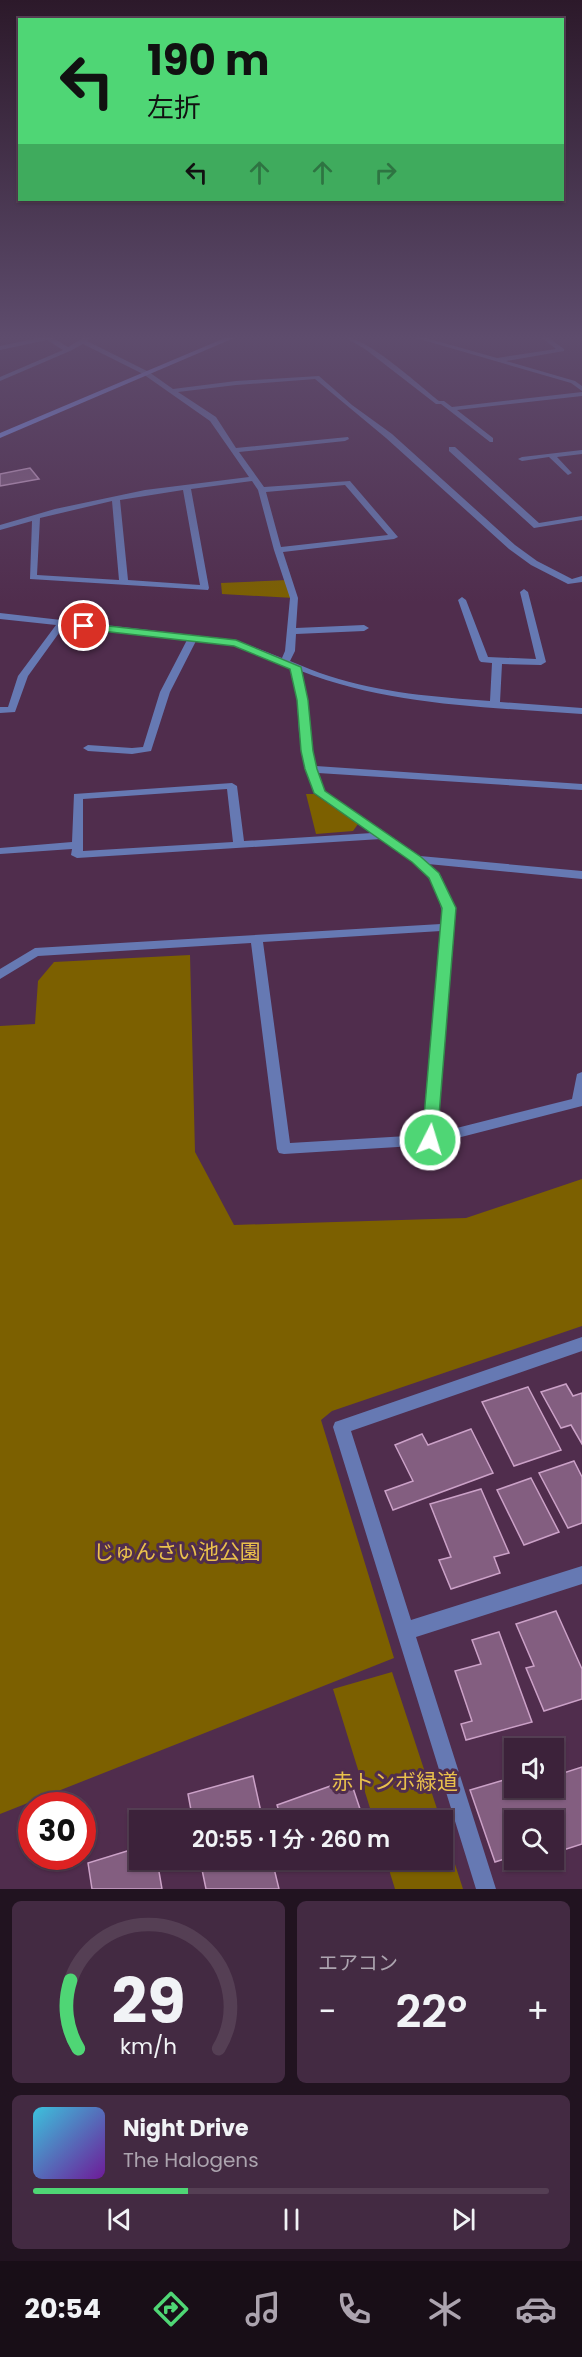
<!DOCTYPE html>
<html lang="ja">
<meta charset="utf-8">
<style>
body{margin:0;font-family:Poppins,"Noto Sans JP",sans-serif;background:#432a42;color:#f1f3f6;height:100vh;display:flex;flex-direction:column;font-size:22px;white-space:nowrap}
*{box-sizing:border-box;margin:0}
p{font-size:20px;color:#aca4af}
.icon{flex:none;width:33px;height:33px;fill:none;stroke:currentColor;stroke-width:2;stroke-linecap:round;stroke-linejoin:round}
.map{position:relative;height:1889px;overflow:hidden}
.drawer{display:flex;flex-direction:column;gap:12px;padding:12px;background:#211320;flex:1}
.drawer>*{flex:none}
.top-card{position:absolute;left:18px;top:18px;width:546px;height:183px;border-radius:0px;box-shadow:0 2px 4px #0004,0 0 0 2px #553f54;background:#4fd675;color:#111;overflow:hidden}
.fabs{position:absolute;left:504px;top:1738px;display:grid;gap:12px}
.fabs a{display:grid;place-items:center;width:60px;height:60px;border-radius:0px;background:#3c223a;box-shadow:0 2px 4px #0004,0 0 0 2px #553f54;font-size:30px}
.speed{position:absolute;left:18px;top:1792px;display:flex;gap:12px;font-size:30px;font-weight:700;text-align:center}
.speed>*{display:grid;place-content:center;width:78px;height:78px;border-radius:50%;background:#3c223a;box-shadow:0 2px 4px #0004,0 0 0 2px #553f54;line-height:1}
.speed .limit{border:9px solid #d22;background:#fff;color:#111}
.pin{position:absolute;display:grid;place-items:center;width:51px;height:51px;color:#fff;margin:-26px;border:3px solid #fff;border-radius:50%;box-shadow:0 2px 6px #0007}
.me{position:absolute;width:66px;margin:-33px;rotate:5deg;stroke-linejoin:round;filter:drop-shadow(0 0 4px #0008)}
.turn{display:flex;align-items:center;gap:21px;height:126px;padding:0 30px;font-size:27px}
.turn .icon{width:78px;height:78px;stroke-width:2.5}
.turn b{display:block;font-size:42px;line-height:51px}
.lanes{display:flex;align-items:center;height:57px;padding:0 30px;background:#0003;justify-content:center;gap:30px;direction:ltr}
.lanes .off{opacity:.35}
.big{font-size:45px;font-weight:600;line-height:1.1}
.drawer .widget{flex:1;display:flex;flex-direction:column;justify-content:center;gap:9px;min-width:0;padding:0 21px;border-radius:9px;background:#432a42}
.drawer .dial{align-items:center;gap:0}
.dial svg{height:156px;overflow:visible;fill:none;stroke:#553f54;stroke-width:7;stroke-linecap:round;text-anchor:middle}
.dial text{fill:#f1f3f6;stroke:none}
.song{display:flex;align-items:center;gap:18px}
.cover{width:72px;height:72px;border-radius:9px;background:linear-gradient(135deg,hsl(190 70% 55%),hsl(280 70% 35%))}
.played{height:6px;border-radius:3px;background:linear-gradient(90deg,#4fd675 30%,#553f54 30%)}
.keys{display:flex;justify-content:space-around;direction:ltr}
.heat{display:flex;justify-content:space-between;align-items:center;font-size:33px;direction:ltr}
.drawer .tiles{flex:1;display:grid;gap:12px;grid-template-columns:1fr 1fr}
.widget:last-child{grid-column:span 2}
.trip{position:absolute;left:129px;top:1810px;width:324px;height:60px;border-radius:0px;background:#3c223a;box-shadow:0 2px 4px #0004,0 0 0 2px #553f54;font-weight:600;line-height:60px;text-align:center}
.dock{display:flex;height:96px;justify-content:space-around;align-items:center;background:#180e17;color:#aca4af}
.dock .icon{width:42px;height:42px}
.dock .active{color:#4fd675}
.dock b{font-size:27px;color:#f1f3f6}
.map>svg:first-child{display:block}
.green{fill:#7c6000}
.building{fill:#835e80;stroke:#cba1c7;stroke-width:1.5}
.lines{fill:none;stroke-linecap:round;stroke-linejoin:round}
.street{fill:#6679b3;fill-rule:evenodd}
.secondary{fill:#7d9af7;fill-rule:evenodd}
.route{fill:#4fd675;stroke:#338b4c;stroke-width:1.5}
.labels{text-anchor:middle;stroke-width:6;stroke-linejoin:round;paint-order:stroke}
.near-park-label{font-size:21px;fill:#eac14c;stroke:#502d4d}
</style>
<div class="map">
<svg width="582" height="1889" viewBox="0 0 582 1889">
<rect width="100%" height="100%" fill="#502d4d"/>
<path class="green" d="M 287,580 L 294,598 L 222,594 L 221,583 Z
M 306,794 L 314,794 L 358,824 L 353,831 L 316,834 Z
M 190,955 L 195,1152 L 234,1225 L 466,1218 L 582,1179 L 582,1326 L 332,1411 L 321,1420 L 394,1658 L 0,1814 L 0,1026 L 35,1024 L 38,981 L 54,962 Z
M 392,1672 L 441,1821 L 374,1821 L 333,1689 Z
M 443,1827 L 463,1889 L 395,1889 L 386,1860 L 442,1860 Z"/>
<path class="building" d="M 30,468 L 39,479 L 0,486 L 0,474 Z
M 566,1384 L 573,1396 L 582,1393 L 582,1444 L 571,1425 L 561,1428 L 541,1392 Z
M 528,1387 L 561,1450 L 514,1466 L 482,1402 Z
M 471,1429 L 493,1473 L 393,1510 L 385,1491 L 413,1481 L 395,1445 L 422,1434 L 428,1445 Z
M 574,1461 L 582,1477 L 582,1523 L 568,1528 L 539,1473 Z
M 531,1478 L 559,1532 L 524,1545 L 497,1490 Z
M 481,1489 L 509,1553 L 494,1557 L 500,1573 L 451,1589 L 439,1560 L 451,1557 L 430,1504 Z
M 556,1611 L 582,1669 L 582,1699 L 544,1711 L 526,1668 L 534,1666 L 516,1624 Z
M 499,1632 L 532,1722 L 466,1740 L 461,1724 L 472,1721 L 455,1671 L 481,1664 L 472,1640 Z
M 582,1767 L 582,1844 L 554,1853 L 554,1821 L 514,1821 L 514,1856 L 495,1862 L 470,1790 L 514,1777 L 514,1788 L 554,1788 L 554,1776 Z
M 253,1776 L 263,1821 L 193,1821 L 188,1794 Z
M 350,1779 L 364,1821 L 282,1821 L 277,1805 Z
M 140,1847 L 140,1860 L 157,1860 L 162,1889 L 92,1889 L 88,1863 Z
M 200,1860 L 272,1860 L 279,1889 L 206,1889 Z"/>
<g class="lines">
<path class="street" d="M 38,338 L 53,338 L 68,347 L 83,338 L 91,338 L 87,341 L 149,372 L 173,389 L 236,381 L 319,376 L 352,405 L 392,434 L 515,545 L 537,561 L 572,579 L 582,576 L 582,582 L 568,584 L 531,565 L 509,549 L 386,438 L 315,379 L 236,385 L 178,392 L 216,417 L 236,448 L 348,437 L 349,439 L 345,441 L 239,452 L 264,487 L 350,481 L 398,537 L 394,539 L 283,552 L 298,598 L 296,628 L 364,625 L 369,628 L 364,631 L 296,634 L 295,651 L 290,661 C 303,666 316,672 329,676 C 381,693 436,697 490,701 L 492,663 L 481,662 L 479,660 L 458,600 L 462,597 L 466,600 L 488,657 L 536,659 L 520,592 L 524,589 L 528,592 L 546,662 L 541,665 L 502,664 L 500,702 L 582,708 L 582,714 C 488,707 390,706 301,671 C 308,703 309,735 316,766 L 582,784 L 582,790 L 318,773 L 325,791 L 420,856 L 582,871 L 582,879 L 428,864 L 441,876 L 455,908 L 437,1133 L 572,1099 L 577,1074 L 582,1072 L 582,1106 L 430,1145 L 284,1154 L 279,1153 L 277,1149 L 251,943 L 38,956 L 0,979 L 0,969 L 35,948 L 441,924 C 446,880 412,861 381,839 L 77,858 L 71,855 L 72,849 L 0,854 L 0,848 L 72,842 L 74,794 L 232,783 L 237,786 L 244,841 L 372,833 L 315,793 L 306,769 L 299,733 L 297,700 L 290,667 L 234,646 L 196,641 L 170,692 L 151,751 L 132,754 L 88,751 L 83,748 L 88,745 L 132,748 L 143,747 L 160,692 L 187,640 L 64,626 L 28,676 L 15,712 L 0,713 L 0,707 L 8,707 L 18,676 L 56,625 L 0,619 L 0,613 L 236,640 L 282,658 L 285,651 L 290,598 L 274,550 L 258,490 L 252,481 L 191,489 L 209,588 L 208,590 L 30,579 L 32,521 L 0,530 L 0,525 L 55,509 L 145,490 L 249,477 L 210,421 L 143,374 L 83,344 L 70,351 L 0,381 L 0,377 L 63,350 L 47,340 L 0,350 L 0,346 ZM 345,485 L 388,535 L 281,547 L 266,492 ZM 183,490 L 200,585 L 128,580 L 120,500 ZM 112,501 L 119,580 L 37,575 L 40,518 ZM 227,789 L 233,842 L 83,851 L 83,799 ZM 441,931 L 424,1135 L 290,1143 L 263,942 Z
M 346,338 C 368,338 420,386 439,401 L 444,401 L 452,407 L 582,392 L 582,396 L 457,410 L 493,438 L 493,442 L 490,442 L 441,404 L 436,404 L 365,349 Z
M 416,338 L 426,338 L 497,358 L 556,349 L 542,338 L 549,338 L 564,349 L 564,351 L 506,361 L 575,381 L 582,386 L 582,391 L 571,383 Z
M 449,447 L 455,447 L 539,523 L 582,516 L 582,520 L 534,528 L 449,451 Z
M 582,450 L 582,454 L 557,457 L 572,473 L 568,475 L 549,457 L 522,461 L 518,459 L 522,457 Z
M 582,1337 L 582,1351 L 351,1431 L 411,1620 L 582,1566 L 582,1584 L 416,1637 L 496,1889 L 476,1889 L 333,1427 L 335,1422 L 341,1420 Z"/>
<path class="secondary" d="M 225,338 L 234,338 L 0,438 L 0,433 Z"/>
</g>
<linearGradient id="sky" x2="0" y2="1"><stop stop-color="#2c192a"/><stop offset="0.56" stop-color="#5e4c6d"/><stop offset="1" stop-color="#5e4c6d" stop-opacity="0"/></linearGradient>
<rect width="582" height="603" fill="url(#sky)"/>
<path class="route" d="M 81,623 L 236,640 L 301,667 L 308,700 L 313,751 L 317,769 L 325,791 L 421,857 L 439,873 L 456,908 L 437,1140 L 435,1144 L 424,1144 L 422,1140 L 442,908 L 429,878 L 412,862 L 314,793 L 305,769 L 301,751 L 297,700 L 290,669 L 234,646 L 84,629 L 79,626 Z"/>
<g class="labels">
<g class="near-park-label">
<text x="177" y="1559">じゅんさい池公園</text>
<text x="395" y="1789">赤トンボ緑道</text>
</g>
</g>
</svg>
<div class="fabs">
<a><svg class="icon" aria-label="sound" viewBox="0 0 24 24"><path d="M4 9h4l5-4v14l-5-4H4zM17 9q2 3 0 6"/></svg></a>
<a><svg class="icon" aria-label="search" viewBox="0 0 24 24"><circle cx="10" cy="10" r="6"/><path d="M15 15l6 6"/></svg></a>
</div>
<div class="speed"><div class="limit">30</div></div>
<div class="pin" style="left:84px;top:626px;background:#d93025"><svg class="icon" aria-label="arrive" viewBox="0 0 24 24"><path d="M6 21V4h12l-3 4 3 4H6"/></svg></div>
<svg class="me" style="left:430px;top:1140px" viewBox="-20 -20 40 40"><circle r="17" fill="#4fd675" stroke="#fff" stroke-width="3"/><path d="M0-11L8 9 0 5-8 9z" fill="#fff"/></svg>
<div class="trip">20:55 · 1 分 · 260 m</div>
<div class="top-card">
<div class="turn"><svg class="icon" aria-label="left" viewBox="0 0 24 24"><path d="M17 20v-9H6M10 6l-5 5 5 5"/></svg><div><b>190 m</b>左折</div></div>
<div class="lanes"><svg class="icon" aria-label="left" viewBox="0 0 24 24"><path d="M17 20v-9H6M10 6l-5 5 5 5"/></svg><svg class="icon off" aria-label="ahead" viewBox="0 0 24 24"><path d="M12 20V5M6 11l6-6 6 6"/></svg><svg class="icon off" aria-label="ahead" viewBox="0 0 24 24"><path d="M12 20V5M6 11l6-6 6 6"/></svg><svg class="icon off" aria-label="right" viewBox="0 0 24 24"><path d="M7 20v-9h11M14 6l5 5-5 5"/></svg></div>
</div>
</div>
<section class="drawer">
<div class="tiles">
<div class="widget dial"><svg viewBox="0 0 100 80">
<path d="M14 69A42 42 0 1 1 86 69"/>
<path d="M14 69A42 42 0 0 1 10 34" stroke="#4fd675"/>
<text x="50" y="56" font-size="32" font-weight="700">29</text>
<text x="50" y="72" font-size="11">km/h</text>
</svg></div>
<div class="widget"><p>エアコン</p>
<div class="heat"><a>−</a><b class="big">22°</b><a>+</a></div>
</div>
<div class="widget">
<div class="song"><i class="cover"></i><div><b>Night Drive</b><p>The Halogens</p></div></div>
<div class="played"></div>
<div class="keys"><svg class="icon" aria-label="previous" viewBox="0 0 24 24"><path d="M18 5L8 12l10 7zM5 5v14"/></svg><svg class="icon" aria-label="pause" viewBox="0 0 24 24"><path d="M8 5v14M16 5v14"/></svg><svg class="icon" aria-label="next" viewBox="0 0 24 24"><path d="M6 5l10 7-10 7zM19 5v14"/></svg></div>
</div>
</div>
</section>
<nav class="dock">
<b>20:54</b>
<svg class="icon active" aria-label="directions" viewBox="0 0 24 24"><path d="M12 3l9 9-9 9-9-9zM9 14v-3h6M13 9l2 2-2 2"/></svg>
<svg class="icon" aria-label="music" viewBox="0 0 24 24"><path d="M9 18V5l10-2v13"/><circle cx="6" cy="18" r="3"/><circle cx="16" cy="16" r="3"/></svg>
<svg class="icon" aria-label="phone" viewBox="0 0 24 24"><path d="M5 4h4l2 5-3 2q2 4 5 5l2-3 5 2v4C11 20 4 13 5 4z"/></svg>
<svg class="icon" aria-label="climate" viewBox="0 0 24 24"><path d="M12 3v18M4 7l16 10M4 17L20 7"/></svg>
<svg class="icon" aria-label="car" viewBox="0 0 24 24"><path d="M5 17H2v-5l4-1 3-4h7l3 4 3 1v5h-3M9 17h6M6 11h13"/><circle cx="7" cy="17" r="2"/><circle cx="17" cy="17" r="2"/></svg>
</nav>
